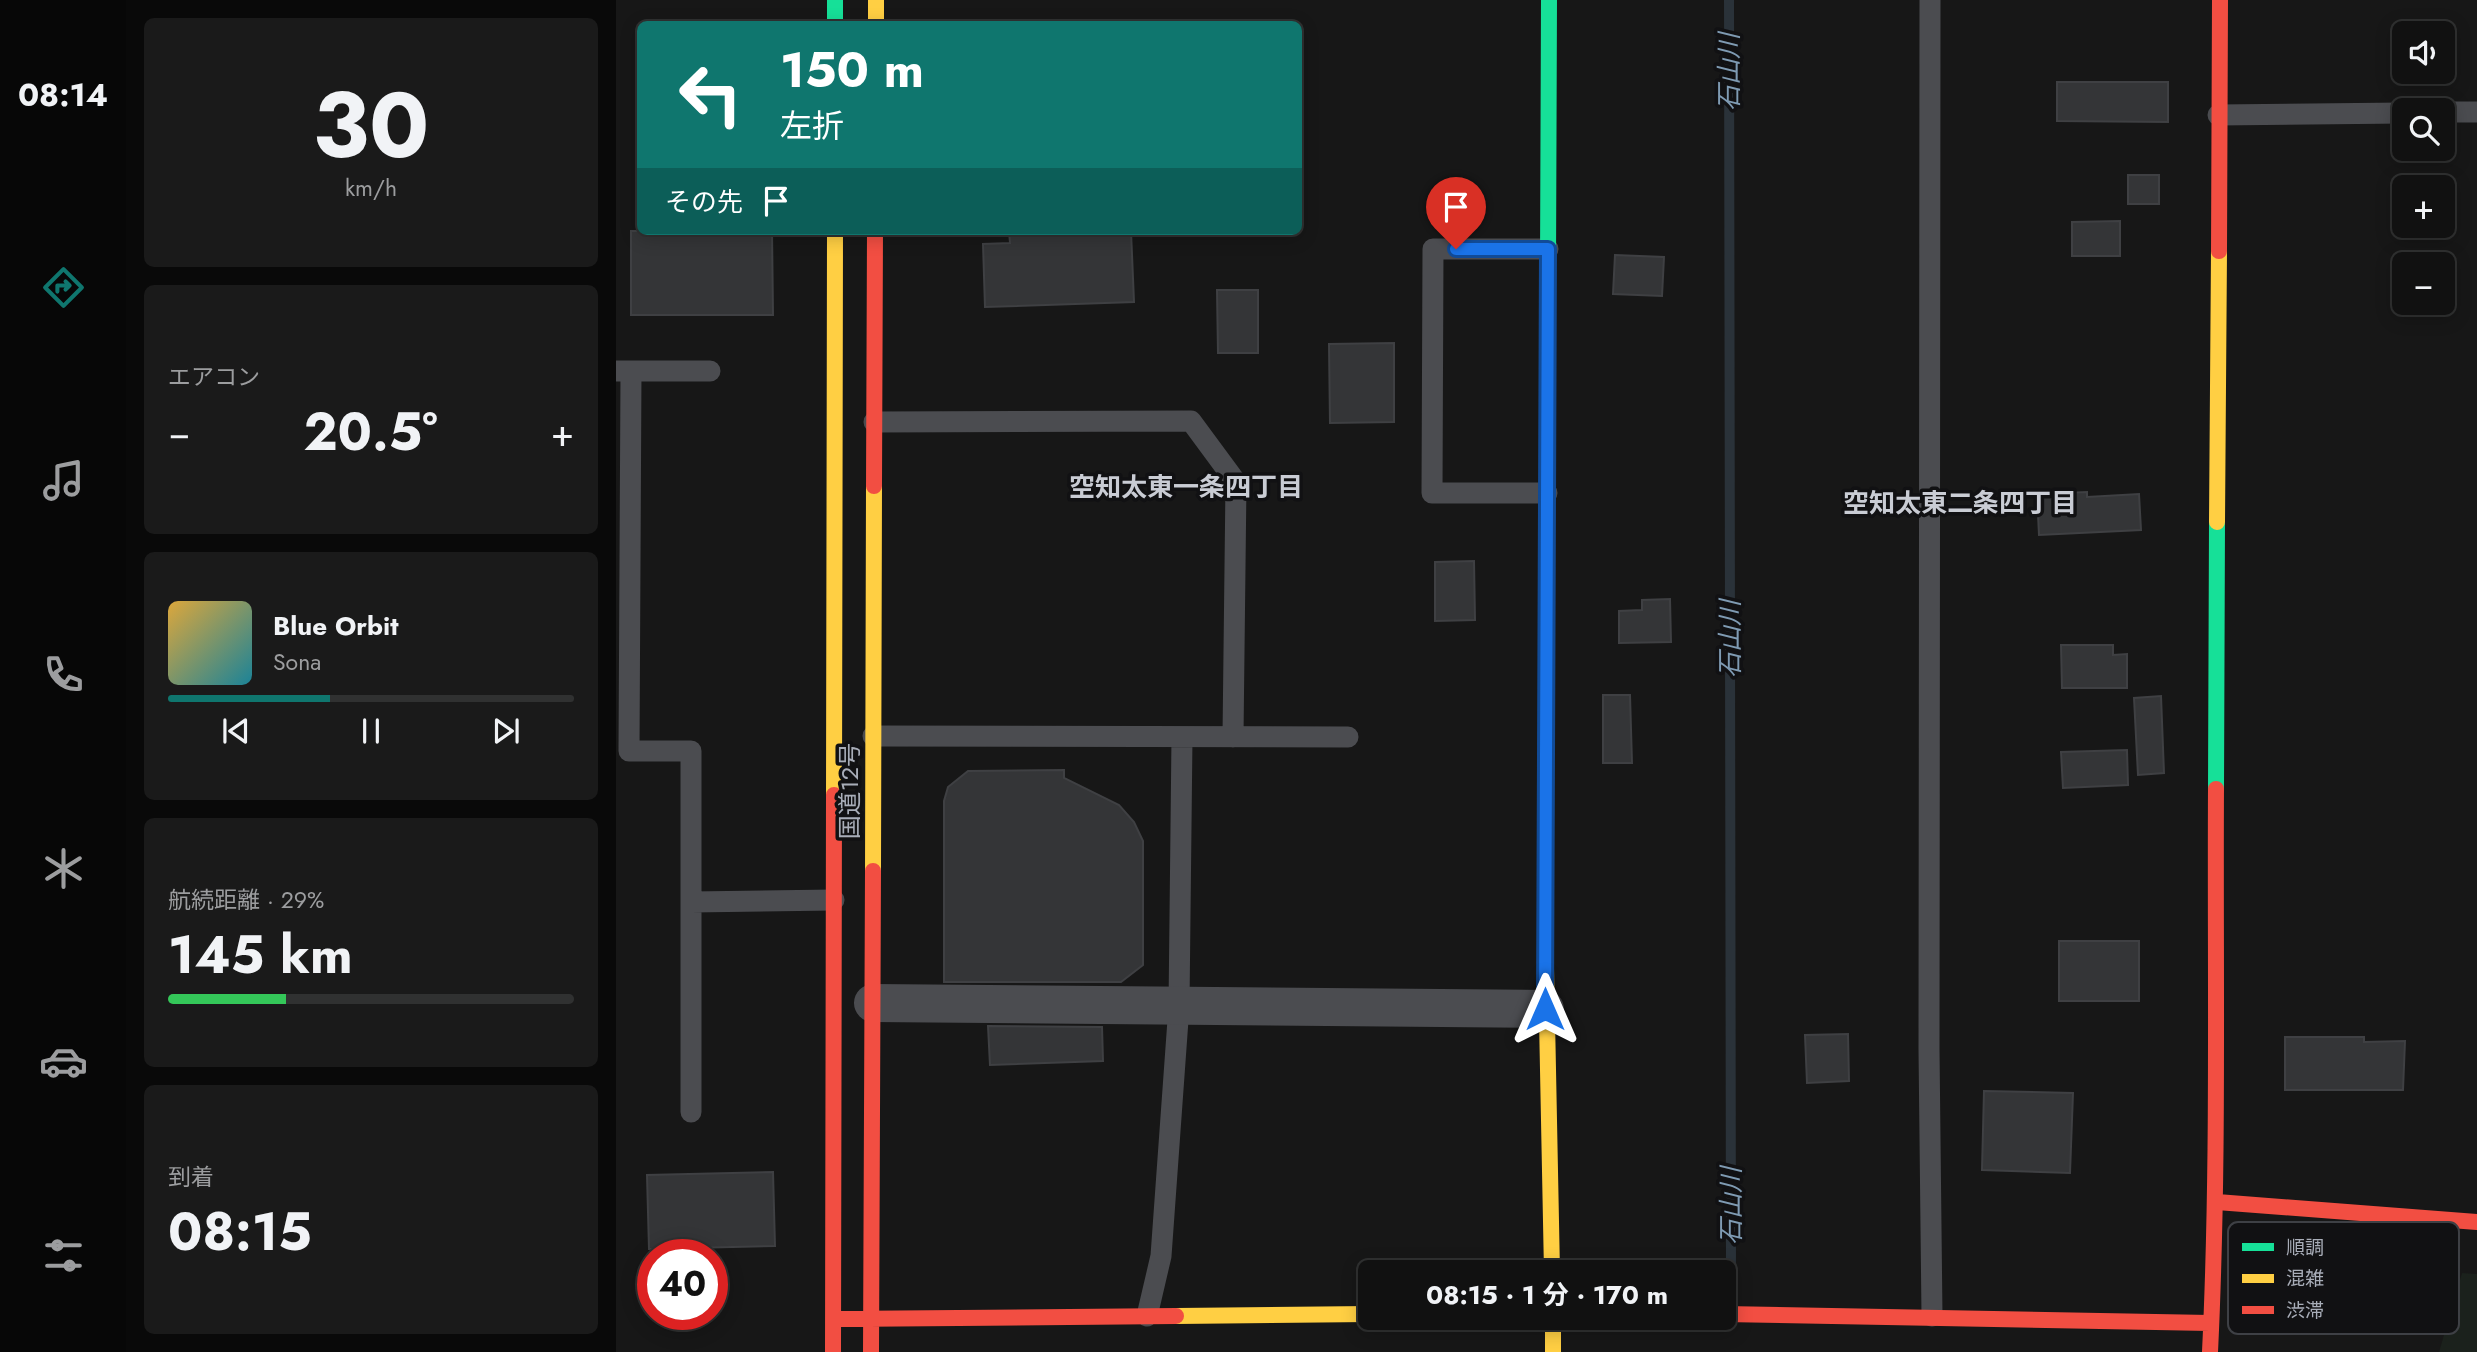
<!DOCTYPE html>
<html lang="ja">
<meta charset="utf-8">
<style>
body{margin:0;font-family:Jost,"Noto Sans JP",sans-serif;background:#1a1a1a;color:#f1f3f6;height:100vh;display:flex;flex-direction:column;font-size:26px;white-space:nowrap}
*{box-sizing:border-box;margin:0}
p{font-size:23px;color:#9c9d9f}
.icon{flex:none;width:38px;height:38px;fill:none;stroke:currentColor;stroke-width:2;stroke-linecap:round;stroke-linejoin:round}
.map{position:relative;flex:1;overflow:hidden}
.side{display:flex;flex-direction:column;gap:18px;padding:18px;background:#090909;width:490px}
.side>*{flex:none}
.hud{position:absolute;left:21px;top:21px;width:665px;height:214px;border-radius:10px;box-shadow:0 4px 18px #0003,0 0 0 2px #303131;background:#0f766e;color:#fff;overflow:hidden}
.tools{position:absolute;left:1776px;top:21px;display:grid;gap:14px}
.tools a{display:grid;place-items:center;width:63px;height:63px;border-radius:10px;background:#111;box-shadow:0 4px 18px #0003,0 0 0 2px #303131;font-size:35px}
.speed{position:absolute;left:21px;top:1239px;display:flex;gap:14px;font-size:35px;font-weight:700;text-align:center}
.speed>*{display:grid;place-content:center;width:91px;height:91px;border-radius:50%;background:#111;box-shadow:0 4px 18px #0003,0 0 0 2px #303131;line-height:1}
.speed .limit{border:10px solid #d22;background:#fff;color:#111}
.pin{position:absolute;display:grid;place-items:center;width:60px;height:60px;color:#fff;margin:-72px -30px;border-radius:50% 50% 50% 0;rotate:-45deg;box-shadow:0 0 7px #0007}
.pin .icon{rotate:45deg}
.me{position:absolute;width:77px;margin:-38px;rotate:0deg;stroke-linejoin:round;filter:drop-shadow(0 0 5px #0008)}
.turn{display:flex;align-items:center;gap:24px;height:147px;padding:0 28px;font-size:32px}
.turn .icon{width:91px;height:91px;stroke-width:2.5}
.turn b{display:block;font-size:49px;line-height:60px}
.then{display:flex;align-items:center;height:66px;padding:0 28px;background:#0003;gap:14px;font-size:26px}
.big{font-size:52px;font-weight:700;line-height:1.1}
.side .tile{flex:1;display:flex;flex-direction:column;justify-content:center;gap:10px;min-width:0;padding:0 24px;border-radius:10px;background:#1a1a1a}
.side .dial{align-items:center;gap:0}
.dial b{font-size:91px;line-height:1}
.song{display:flex;align-items:center;gap:21px}
.cover{width:84px;height:84px;border-radius:10px;background:linear-gradient(135deg,hsl(40 70% 55%),hsl(190 70% 35%))}
.played{height:7px;border-radius:4px;background:linear-gradient(90deg,#0f766e 40%,#303131 40%)}
.keys{display:flex;justify-content:space-around;direction:ltr}
.heat{display:flex;justify-content:space-between;align-items:center;font-size:38px;direction:ltr}
.charge{height:10px;border-radius:5px;background:linear-gradient(90deg,#34c759 29%,#303131 0)}
.trip{position:absolute;left:742px;top:1260px;width:378px;height:70px;border-radius:10px;background:#111;box-shadow:0 4px 18px #0003,0 0 0 2px #303131;font-weight:700;line-height:70px;text-align:center}
main{display:flex;flex:1;min-height:0}
.menu{display:flex;flex-direction:column;width:126px;justify-content:space-around;align-items:center;background:#070707;color:#9c9d9f}
.menu .icon{width:49px;height:49px}
.menu .on{color:#0f766e}
.menu b{font-size:32px;color:#f1f3f6}
.map>svg:first-child{display:block}
.green{fill:#1b211c}
.lines{fill:none;stroke-linecap:round;stroke-linejoin:round}
.stream{stroke:#2a3239;stroke-width:10}
.building{fill:#343537;stroke:#3f4043;stroke-width:2}
.lane{stroke:#4b4c50;stroke-width:21}
.street{stroke:#4b4c50;stroke-width:38}
.fast{stroke:#16e098;stroke-width:16}
.slow{stroke:#ffcf43;stroke-width:16}
.jam{stroke:#f24e42;stroke-width:16}
.route-casing{stroke:#114b97;stroke-width:18}
.route{stroke:#1a73e8;stroke-width:12}
.labels{text-anchor:middle;stroke-width:7;stroke-linejoin:round;paint-order:stroke}
.street-label{font-size:24px;fill:#a8adb8;stroke:#111113}
.water-label{font-size:26px;font-style:italic;fill:#7f9bb3;stroke:#111113}
.neighbourhood-label{font-size:26px;font-weight:bold;fill:#c9ccd4;stroke:#111113}
.key{fill:#111113;stroke:#3e4045;stroke-width:2}
.key-label{font-size:19px;fill:#a8adb8}
</style>
<main>
<nav class="menu">
<b>08:14</b>
<svg class="icon on" aria-label="directions" viewBox="0 0 24 24"><path d="M12 3l9 9-9 9-9-9zM9 14v-3h6M13 9l2 2-2 2"/></svg>
<svg class="icon" aria-label="music" viewBox="0 0 24 24"><path d="M9 18V5l10-2v13"/><circle cx="6" cy="18" r="3"/><circle cx="16" cy="16" r="3"/></svg>
<svg class="icon" aria-label="phone" viewBox="0 0 24 24"><path d="M5 4h4l2 5-3 2q2 4 5 5l2-3 5 2v4C11 20 4 13 5 4z"/></svg>
<svg class="icon" aria-label="climate" viewBox="0 0 24 24"><path d="M12 3v18M4 7l16 10M4 17L20 7"/></svg>
<svg class="icon" aria-label="car" viewBox="0 0 24 24"><path d="M5 17H2v-5l4-1 3-4h7l3 4 3 1v5h-3M9 17h6M6 11h13"/><circle cx="7" cy="17" r="2"/><circle cx="17" cy="17" r="2"/></svg>
<svg class="icon" aria-label="filters" viewBox="0 0 24 24"><path d="M4 7h16M4 17h16"/><circle cx="9" cy="7" r="2"/><circle cx="15" cy="17" r="2"/></svg>
</nav>
<section class="side">
<div class="tile dial"><b>30</b><p>km/h</p></div>
<div class="tile"><p>エアコン</p>
<div class="heat"><a>−</a><b class="big">20.5°</b><a>+</a></div>
</div>
<div class="tile">
<div class="song"><i class="cover"></i><div><b>Blue Orbit</b><p>Sona</p></div></div>
<div class="played"></div>
<div class="keys"><svg class="icon" aria-label="previous" viewBox="0 0 24 24"><path d="M18 5L8 12l10 7zM5 5v14"/></svg><svg class="icon" aria-label="pause" viewBox="0 0 24 24"><path d="M8 5v14M16 5v14"/></svg><svg class="icon" aria-label="next" viewBox="0 0 24 24"><path d="M6 5l10 7-10 7zM19 5v14"/></svg></div>
</div>
<div class="tile"><p>航続距離 · 29%</p><b class="big">145 km</b><div class="charge"></div></div>
<div class="tile"><p>到着</p><b class="big">08:15</b></div>
</section>
<div class="map">
<svg width="1861" height="1352" viewBox="0 0 1861 1352">
<rect width="100%" height="100%" fill="#171717"/>
<path class="green" d="M 1846,1273 L 1861,1274 L 1861,1352 L 1823,1352 Z"/>
<g class="lines">
<path class="stream" d="M 1113,0 L 1115,1278"/>
</g>
<path class="building" d="M 1441,82 L 1552,82 L 1552,122 L 1441,121 Z
M 1512,175 L 1543,175 L 1543,204 L 1512,204 Z
M 1504,221 L 1504,256 L 1456,256 L 1456,222 Z
M 15,231 L 156,231 L 157,315 L 15,315 Z
M 393,231 L 515,231 L 518,302 L 369,307 L 367,244 L 394,243 Z
M 999,255 L 1048,257 L 1046,296 L 997,294 Z
M 601,290 L 642,290 L 642,353 L 602,353 Z
M 778,343 L 778,422 L 714,423 L 713,344 Z
M 1471,492 L 1471,497 L 1523,494 L 1525,530 L 1423,535 L 1421,494 Z
M 858,561 L 859,620 L 819,621 L 819,562 Z
M 1054,599 L 1055,642 L 1003,643 L 1003,611 L 1026,610 L 1026,600 Z
M 1445,645 L 1497,645 L 1497,655 L 1511,654 L 1511,688 L 1446,688 Z
M 987,695 L 1014,695 L 1016,763 L 987,763 Z
M 1545,696 L 1548,773 L 1522,775 L 1518,698 Z
M 1511,750 L 1512,785 L 1447,788 L 1445,752 Z
M 448,770 L 448,778 L 503,805 L 518,822 L 527,841 L 527,965 L 505,982 L 328,982 L 328,801 L 332,787 L 352,771 Z
M 1443,941 L 1523,941 L 1523,1001 L 1443,1001 Z
M 372,1026 L 486,1027 L 487,1061 L 374,1065 Z
M 1232,1034 L 1233,1081 L 1191,1083 L 1189,1035 Z
M 1669,1037 L 1748,1037 L 1748,1042 L 1789,1041 L 1787,1090 L 1669,1090 Z
M 1368,1091 L 1457,1093 L 1454,1173 L 1366,1170 Z
M 157,1172 L 159,1246 L 33,1249 L 31,1175 Z"/>
<g class="lines">
<path class="lane" d="M 1314,0 L 1313,1049 L 1316,1316
M 1827,112 L 1861,112
M 1602,115 L 1788,113
M 0,371 L 94,371
M 15,371 L 13,751 L 75,751 L 75,1112
M 258,422 L 575,421 L 620,482 L 617,737
M 931,493 L 816,493 L 817,249 L 932,249
M 257,736 L 732,737
M 75,902 L 218,900
M 531,1316 L 545,1256 L 563,1006 L 566,737"/>
<path class="street" d="M 257,1003 L 929,1009"/>
<path class="fast" d="M 219,0 L 219,24
M 931,535 L 933,0
M 1600,789 L 1601,522"/>
<path class="slow" d="M 260,0 L 260,24
M 1601,522 L 1603,251
M 218,795 L 219,231
M 257,871 L 258,486
M 929,918 L 936,1272
M 560,1316 L 754,1314
M 937,1318 L 937,1352"/>
<path class="jam" d="M 1603,251 L 1604,0
M 258,486 L 259,231
M 929,918 L 931,535
M 1601,1202 L 1861,1222
M 1108,1314 L 1594,1323
M 223,1319 L 560,1316
M 217,1352 L 218,795
M 255,1352 L 257,871
M 1594,1352 C 1603,1165 1599,977 1600,789"/>
</g>
<g class="lines">
<defs>
<path id="route" d="M 840,249 L 932,249 L 929,1009"/>
</defs>
<use href="#route" class="route-casing"/>
<use href="#route" class="route"/>
</g>
<g class="labels">
<g class="street-label">
<text transform="translate(234 791) rotate(-90)" y="8">国道12号</text>
</g>
<g class="water-label">
<text transform="translate(1113 72) rotate(-90)" y="9">石山川</text>
<text transform="translate(1114 639) rotate(-90)" y="9">石山川</text>
<text transform="translate(1115 1206) rotate(-90)" y="9">石山川</text>
</g>
<g class="neighbourhood-label">
<text x="570" y="496">空知太東一条四丁目</text>
<text x="1344" y="512">空知太東二条四丁目</text>
</g>
</g>
<rect x="1612" y="1222" width="231" height="112" rx="10" class="key"/>
<rect x="1626" y="1243" width="32" height="8" fill="#16e098"/>
<rect x="1626" y="1274" width="32" height="9" fill="#ffcf43"/>
<rect x="1626" y="1306" width="32" height="8" fill="#f24e42"/>
<g class="key-label">
<text x="1670" y="1254">順調</text>
<text x="1670" y="1285">混雑</text>
<text x="1670" y="1317">渋滞</text>
</g>
</svg>
<div class="tools">
<a><svg class="icon" aria-label="sound" viewBox="0 0 24 24"><path d="M4 9h4l5-4v14l-5-4H4zM17 9q2 3 0 6"/></svg></a>
<a><svg class="icon" aria-label="search" viewBox="0 0 24 24"><circle cx="10" cy="10" r="6"/><path d="M15 15l6 6"/></svg></a>
<a>+</a>
<a>−</a>
</div>
<div class="speed"><div class="limit">40</div></div>
<div class="pin" style="left:840px;top:249px;background:#d93025"><svg class="icon" aria-label="arrive" viewBox="0 0 24 24"><path d="M6 21V4h12l-3 4 3 4H6"/></svg></div>
<svg class="me" style="left:929px;top:1009px" viewBox="-20 -20 40 40"><path d="M0-17L14 15 0 8-14 15z" fill="#1a73e8" stroke="#fff" stroke-width="4"/></svg>
<div class="trip">08:15 · 1 分 · 170 m</div>
<div class="hud">
<div class="turn"><svg class="icon" aria-label="left" viewBox="0 0 24 24"><path d="M17 20v-9H6M10 6l-5 5 5 5"/></svg><div><b>150 m</b>左折</div></div>
<div class="then">その先<svg class="icon" aria-label="arrive" viewBox="0 0 24 24"><path d="M6 21V4h12l-3 4 3 4H6"/></svg></div>
</div>
</div>
</main>
